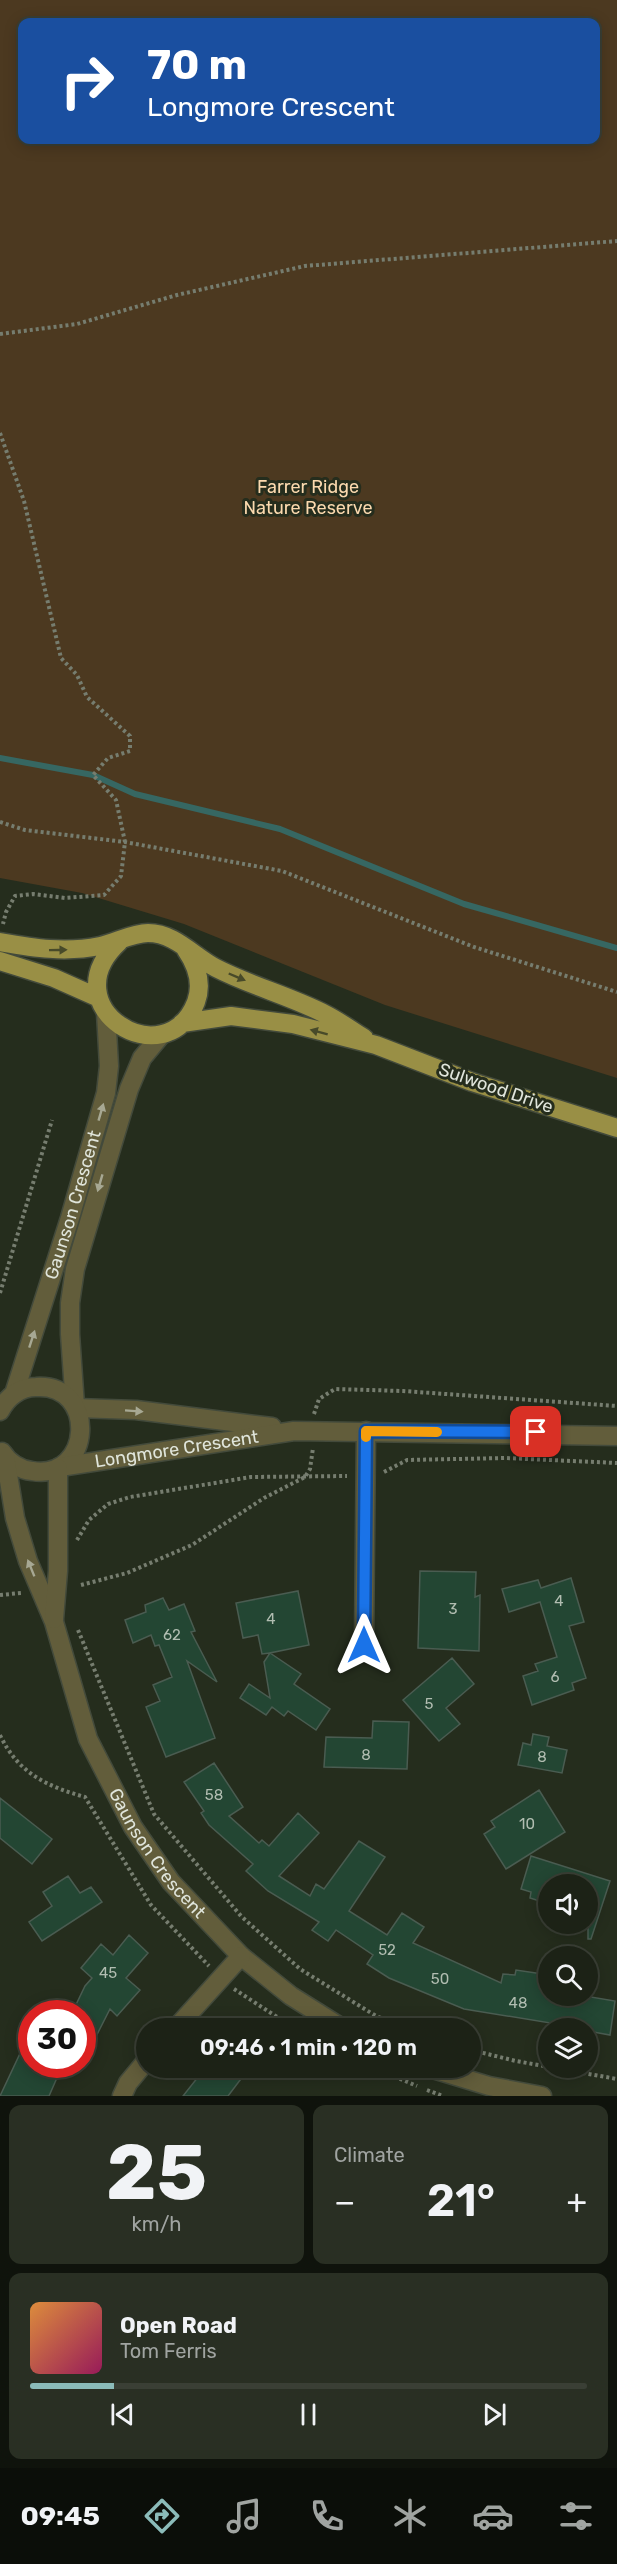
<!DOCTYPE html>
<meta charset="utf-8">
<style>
body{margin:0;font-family:Rubik,sans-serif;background:#292f23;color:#f1f3f6;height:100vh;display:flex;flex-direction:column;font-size:22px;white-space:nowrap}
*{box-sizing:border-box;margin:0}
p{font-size:20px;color:#a0a4a1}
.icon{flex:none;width:33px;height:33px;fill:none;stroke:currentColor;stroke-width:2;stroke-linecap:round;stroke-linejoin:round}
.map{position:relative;height:2096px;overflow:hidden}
.side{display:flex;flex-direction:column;gap:9px;padding:9px;background:#0f130c;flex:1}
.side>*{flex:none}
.top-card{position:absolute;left:18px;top:18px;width:582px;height:126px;border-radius:12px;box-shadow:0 3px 15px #0003,0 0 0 2px #3a3f35;background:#1a4fa0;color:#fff;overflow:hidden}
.fabs{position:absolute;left:538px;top:1874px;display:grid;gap:12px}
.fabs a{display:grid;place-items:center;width:60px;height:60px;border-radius:50%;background:#1c2216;box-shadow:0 3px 15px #0003,0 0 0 2px #3a3f35;font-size:30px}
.speed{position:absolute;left:18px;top:2000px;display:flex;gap:12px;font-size:30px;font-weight:700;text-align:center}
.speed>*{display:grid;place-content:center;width:78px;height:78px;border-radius:50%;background:#1c2216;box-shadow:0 3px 15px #0003,0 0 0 2px #3a3f35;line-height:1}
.speed .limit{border:9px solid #d22;background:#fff;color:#111}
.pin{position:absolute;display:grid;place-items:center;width:51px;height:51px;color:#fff;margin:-26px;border-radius:12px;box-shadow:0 3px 9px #0006}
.me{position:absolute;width:66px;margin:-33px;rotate:0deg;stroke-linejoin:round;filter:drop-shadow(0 0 4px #0008)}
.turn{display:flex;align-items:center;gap:21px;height:126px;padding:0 30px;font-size:27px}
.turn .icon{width:78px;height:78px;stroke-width:2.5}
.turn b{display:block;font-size:42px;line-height:51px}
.big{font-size:45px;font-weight:600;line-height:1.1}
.side .card{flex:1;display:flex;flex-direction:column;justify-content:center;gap:9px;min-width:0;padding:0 21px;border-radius:12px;background:#292f23}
.side .dial{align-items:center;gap:0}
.dial b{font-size:78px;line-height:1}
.song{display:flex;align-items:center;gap:18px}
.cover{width:72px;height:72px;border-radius:9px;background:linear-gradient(135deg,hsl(30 70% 55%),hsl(330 70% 35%))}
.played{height:6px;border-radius:3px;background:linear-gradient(90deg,#8bbbb9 15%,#3a3f35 15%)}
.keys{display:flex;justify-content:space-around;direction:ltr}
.heat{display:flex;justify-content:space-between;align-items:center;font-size:33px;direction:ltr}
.side .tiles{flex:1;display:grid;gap:9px;grid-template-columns:1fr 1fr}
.card:last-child{grid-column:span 2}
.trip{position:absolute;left:136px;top:2018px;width:345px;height:60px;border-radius:30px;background:#1c2216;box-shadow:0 3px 15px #0003,0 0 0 2px #3a3f35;font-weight:600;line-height:60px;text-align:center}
.tab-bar{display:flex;height:96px;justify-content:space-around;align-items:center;background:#0b0e09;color:#a0a4a1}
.tab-bar .icon{width:42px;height:42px}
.tab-bar .current{color:#8bbbb9}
.tab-bar b{font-size:27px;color:#f1f3f6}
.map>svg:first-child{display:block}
.green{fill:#4c3920;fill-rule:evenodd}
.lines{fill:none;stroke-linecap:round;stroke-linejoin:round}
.stream{stroke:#366762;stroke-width:6}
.building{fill:#234633;stroke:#4a5c51;stroke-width:1.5}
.minor-casing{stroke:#434a3b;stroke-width:21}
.major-casing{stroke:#434a3b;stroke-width:21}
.path{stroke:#767d6f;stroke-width:4;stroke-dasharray:3 3;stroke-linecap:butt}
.minor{stroke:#625d3b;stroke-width:18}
.major{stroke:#998f45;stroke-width:18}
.oneway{fill:#484a29}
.oneway2{fill:#a7a893}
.route-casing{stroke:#114b97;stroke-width:15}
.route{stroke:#1a73e8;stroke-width:10}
.slow{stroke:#f59e0b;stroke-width:10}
.labels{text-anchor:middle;stroke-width:6;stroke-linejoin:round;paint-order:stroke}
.number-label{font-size:15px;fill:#b1bdb1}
.park-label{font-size:18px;fill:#fbd9ae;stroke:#252d1d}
.street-label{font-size:18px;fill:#e0e5db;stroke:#252d1d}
</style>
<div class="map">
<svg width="617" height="2096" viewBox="0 0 617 2096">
<rect width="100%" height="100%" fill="#252d1d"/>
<path class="green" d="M 0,0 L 617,0 L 617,1078 L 385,1005 L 184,924 L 82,893 L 0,878 ZM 22,22 L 596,22 L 596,140 L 22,140 Z"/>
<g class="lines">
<path class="stream" d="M 0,758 L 93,775 L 135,794 L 280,829 L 464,904 L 617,948"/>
</g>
<path class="building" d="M 420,1571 L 476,1572 L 475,1597 L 480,1595 L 479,1651 L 418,1648 Z
M 571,1578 L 584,1622 L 569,1626 L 586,1678 L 572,1683 L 574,1690 L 532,1705 L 523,1676 L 538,1671 L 535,1664 L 557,1657 L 540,1602 L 509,1612 L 502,1589 L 538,1580 L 541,1588 Z
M 298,1591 L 309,1645 L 270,1653 L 301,1674 L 294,1684 L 330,1709 L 316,1730 L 288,1711 L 284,1716 L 272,1707 L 266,1715 L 240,1698 L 249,1684 L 270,1698 L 264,1662 L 270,1653 L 262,1654 L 258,1635 L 243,1638 L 236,1603 Z
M 163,1598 L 169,1610 L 184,1604 L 195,1631 L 191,1632 L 217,1682 L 187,1661 L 215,1738 L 166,1757 L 146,1707 L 160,1701 L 153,1685 L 172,1677 L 159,1645 L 155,1646 L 151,1635 L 133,1643 L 125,1620 L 146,1612 L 145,1605 Z
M 452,1658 L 474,1684 L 446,1708 L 460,1724 L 439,1741 L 403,1700 Z
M 373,1721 L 409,1722 L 407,1769 L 324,1767 L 326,1737 L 372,1738 Z
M 533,1734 L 549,1737 L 547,1746 L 567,1750 L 562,1773 L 518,1765 L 523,1743 L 531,1745 Z
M 214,1763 L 243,1807 L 229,1816 L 259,1843 L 262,1840 L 269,1846 L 298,1813 L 319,1833 L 279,1876 L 310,1896 L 316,1884 L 324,1889 L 359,1841 L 385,1857 L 349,1911 L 387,1935 L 402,1913 L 424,1927 L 413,1943 L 501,1983 L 503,1974 L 515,1975 L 516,1970 L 549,1975 L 549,1995 L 579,1995 L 615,2001 L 610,2035 L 588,2031 L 588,2028 L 562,2028 L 563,2025 L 464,2009 L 389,1978 L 367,1964 L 373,1955 L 336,1930 L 328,1941 L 312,1930 L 319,1922 L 268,1891 L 246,1871 L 253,1864 L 209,1825 L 201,1813 L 204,1811 L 184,1782 Z
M 539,1790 L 565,1832 L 506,1869 L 484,1834 L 495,1827 L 491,1821 Z
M 0,1798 L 52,1839 L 32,1864 L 0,1838 Z
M 531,1856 L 610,1881 L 591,1939 L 588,1939 L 588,1884 L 549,1884 L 549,1904 L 530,1898 L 531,1892 L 521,1889 Z
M 68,1876 L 80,1893 L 91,1887 L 102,1902 L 42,1941 L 29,1922 L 52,1906 L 43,1892 Z
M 129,1935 L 148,1953 L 126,1978 L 140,1990 L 117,2016 L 110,2009 L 82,2064 L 82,2013 L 72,2013 L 85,1986 L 92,1978 L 81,1968 L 101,1944 L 113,1955 Z
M 32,2028 L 32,2064 L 63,2064 L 49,2096 L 0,2096 Z
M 206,2067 L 250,2067 L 228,2096 L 183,2096 Z"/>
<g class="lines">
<defs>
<g id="minor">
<path id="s1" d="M 14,1394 L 70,1218 L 106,1093 L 109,1066 L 106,1013"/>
<path d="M 75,1406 L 70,1334 L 70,1303 L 75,1269 L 129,1089 L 142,1058 L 162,1034"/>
<path d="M 76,1408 L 136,1410 L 272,1427"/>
<path d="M 0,1411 C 7,1397 20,1387 36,1387 C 98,1383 93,1481 32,1471 C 20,1470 8,1462 2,1452"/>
<path id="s2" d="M 5,1456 L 15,1518 L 28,1561 L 54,1622 L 88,1739 L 133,1827 L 171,1882 L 241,1956 L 291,1996 L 342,2028"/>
<path id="s3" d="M 60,1467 L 294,1431 L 617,1436"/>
<path d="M 54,1619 L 58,1571 L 58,1468"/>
<path d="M 364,1645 L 366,1431"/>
<path d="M 176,2028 L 241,1956"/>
<path d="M 426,2067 L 489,2086 L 542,2096"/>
<path d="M 122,2096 L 128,2083 L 147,2060"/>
</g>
<path id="major" d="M 0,942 C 34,948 65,953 100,946 C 115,943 132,933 148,933 C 175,933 193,956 216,968 C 251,986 290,996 325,1014 C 339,1021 351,1030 364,1038
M 119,942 C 49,1007 166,1079 196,1002 C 203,983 197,966 186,950
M 0,961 L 54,978 L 99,998
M 182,1023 L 231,1016 L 293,1024 L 376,1045 L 472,1082 L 617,1128"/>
</defs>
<use href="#minor" class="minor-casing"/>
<use href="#major" class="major-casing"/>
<path class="path" d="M 0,334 L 77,324 L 177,295 L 305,266 L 617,241
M 0,433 L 24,501 L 61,658 L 77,675 L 87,697 L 130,736 L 130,751 L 108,758 L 93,775 L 116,800 L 125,842 L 121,876 L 104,895 L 65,898 L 33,894 L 15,896 L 6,912 L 3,924
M 0,822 L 25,830 L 125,842 L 282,871 L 474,947 L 617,992
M 0,1293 L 52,1120
M 314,1414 L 319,1399 L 335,1389 L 403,1391 L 617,1406
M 384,1472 L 407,1460 L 505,1458 L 617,1463
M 77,1540 L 89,1520 L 108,1504 L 130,1497 L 251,1477 L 347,1476
M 81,1585 L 127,1573 L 192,1545 L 264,1498 L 305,1477 L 310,1469 L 313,1448
M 0,1595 L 21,1593
M 78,1630 L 154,1814 L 241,1916 L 300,1969 L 376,2016 L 408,2028
M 0,1735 C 18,1773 46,1786 85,1797 L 151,1905 L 209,1966
M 234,1989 L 294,2028
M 471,2050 L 516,2061 L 617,2079
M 372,2067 L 417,2086
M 427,2090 L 443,2096"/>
<use href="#minor" class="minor"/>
<use href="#major" class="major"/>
</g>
<defs><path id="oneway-solid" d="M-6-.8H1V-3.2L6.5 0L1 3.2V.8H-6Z" transform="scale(1.5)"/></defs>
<g class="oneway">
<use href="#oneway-solid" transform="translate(58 950) rotate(-1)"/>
<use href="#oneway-solid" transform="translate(237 977) rotate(23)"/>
<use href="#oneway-solid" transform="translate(319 1032) rotate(-165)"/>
</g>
<g class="oneway2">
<use href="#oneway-solid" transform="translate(101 1112) rotate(-74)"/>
<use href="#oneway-solid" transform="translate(100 1183) rotate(106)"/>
<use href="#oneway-solid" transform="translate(32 1339) rotate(-72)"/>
<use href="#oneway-solid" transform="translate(134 1411) rotate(4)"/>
<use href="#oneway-solid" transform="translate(31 1568) rotate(-112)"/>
</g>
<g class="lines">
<defs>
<path id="route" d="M 364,1645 L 366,1431 L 536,1432"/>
</defs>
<use href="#route" class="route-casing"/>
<use href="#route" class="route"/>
<path class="slow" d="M 366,1437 L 366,1431 L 437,1432"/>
</g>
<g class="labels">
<g class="number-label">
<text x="559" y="1606">4</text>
<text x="453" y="1614">3</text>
<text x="271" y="1624">4</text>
<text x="172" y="1640">62</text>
<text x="555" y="1682">6</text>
<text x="429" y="1709">5</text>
<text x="366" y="1760">8</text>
<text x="542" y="1762">8</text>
<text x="214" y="1800">58</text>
<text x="527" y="1829">10</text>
<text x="387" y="1955">52</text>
<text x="108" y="1978">45</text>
<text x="440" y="1984">50</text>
<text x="518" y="2008">48</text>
</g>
<g class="park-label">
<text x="308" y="493">Farrer Ridge<tspan x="308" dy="21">Nature Reserve</tspan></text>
</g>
<g class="street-label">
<text transform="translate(496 1088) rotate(19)" y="6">Sulwood Drive</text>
<text dy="6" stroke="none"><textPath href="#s1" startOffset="198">Gaunson Crescent</textPath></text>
<text dy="6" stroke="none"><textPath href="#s3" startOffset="118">Longmore Crescent</textPath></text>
<text dy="6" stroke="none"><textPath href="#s2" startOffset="430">Gaunson Crescent</textPath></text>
</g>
</g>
</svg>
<div class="fabs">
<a><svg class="icon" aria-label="sound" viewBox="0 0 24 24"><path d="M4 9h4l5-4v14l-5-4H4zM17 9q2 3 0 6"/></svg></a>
<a><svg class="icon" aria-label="search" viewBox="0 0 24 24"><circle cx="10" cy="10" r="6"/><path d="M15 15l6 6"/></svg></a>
<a><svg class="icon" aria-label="layers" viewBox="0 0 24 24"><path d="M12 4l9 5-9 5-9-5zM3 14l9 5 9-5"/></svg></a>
</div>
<div class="speed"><div class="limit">30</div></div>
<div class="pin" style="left:536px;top:1432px;background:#d93025"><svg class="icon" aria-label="arrive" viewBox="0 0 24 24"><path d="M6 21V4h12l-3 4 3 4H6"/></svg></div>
<svg class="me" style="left:364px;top:1645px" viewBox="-20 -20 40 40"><path d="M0-17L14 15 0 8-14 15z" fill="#1a73e8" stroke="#fff" stroke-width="4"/></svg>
<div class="trip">09:46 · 1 min · 120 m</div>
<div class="top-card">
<div class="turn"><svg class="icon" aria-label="right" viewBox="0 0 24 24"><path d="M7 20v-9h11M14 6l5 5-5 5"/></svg><div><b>70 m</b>Longmore Crescent</div></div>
</div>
</div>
<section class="side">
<div class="tiles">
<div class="card dial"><b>25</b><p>km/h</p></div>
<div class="card"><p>Climate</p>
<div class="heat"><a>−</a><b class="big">21°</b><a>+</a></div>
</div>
<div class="card">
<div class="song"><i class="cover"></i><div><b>Open Road</b><p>Tom Ferris</p></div></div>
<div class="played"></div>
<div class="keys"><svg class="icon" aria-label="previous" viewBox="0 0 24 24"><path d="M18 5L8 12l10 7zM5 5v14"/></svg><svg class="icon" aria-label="pause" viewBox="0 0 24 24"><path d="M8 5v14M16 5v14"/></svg><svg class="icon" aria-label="next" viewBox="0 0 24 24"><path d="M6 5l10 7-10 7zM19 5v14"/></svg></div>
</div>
</div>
</section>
<nav class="tab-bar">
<b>09:45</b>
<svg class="icon current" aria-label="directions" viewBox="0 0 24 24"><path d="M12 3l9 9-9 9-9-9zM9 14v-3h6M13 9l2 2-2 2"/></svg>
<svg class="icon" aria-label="music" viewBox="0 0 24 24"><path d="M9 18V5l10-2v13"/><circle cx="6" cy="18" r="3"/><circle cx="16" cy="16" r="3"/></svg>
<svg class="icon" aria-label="phone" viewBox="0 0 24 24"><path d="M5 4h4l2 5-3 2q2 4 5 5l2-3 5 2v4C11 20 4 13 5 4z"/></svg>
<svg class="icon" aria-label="climate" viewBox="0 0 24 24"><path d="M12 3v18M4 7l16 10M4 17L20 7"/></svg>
<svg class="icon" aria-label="car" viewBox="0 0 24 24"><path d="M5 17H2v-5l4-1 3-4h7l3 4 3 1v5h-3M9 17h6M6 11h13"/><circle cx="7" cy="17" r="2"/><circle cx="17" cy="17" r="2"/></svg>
<svg class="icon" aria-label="filters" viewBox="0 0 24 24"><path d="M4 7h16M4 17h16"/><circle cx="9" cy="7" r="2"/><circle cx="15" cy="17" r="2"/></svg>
</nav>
